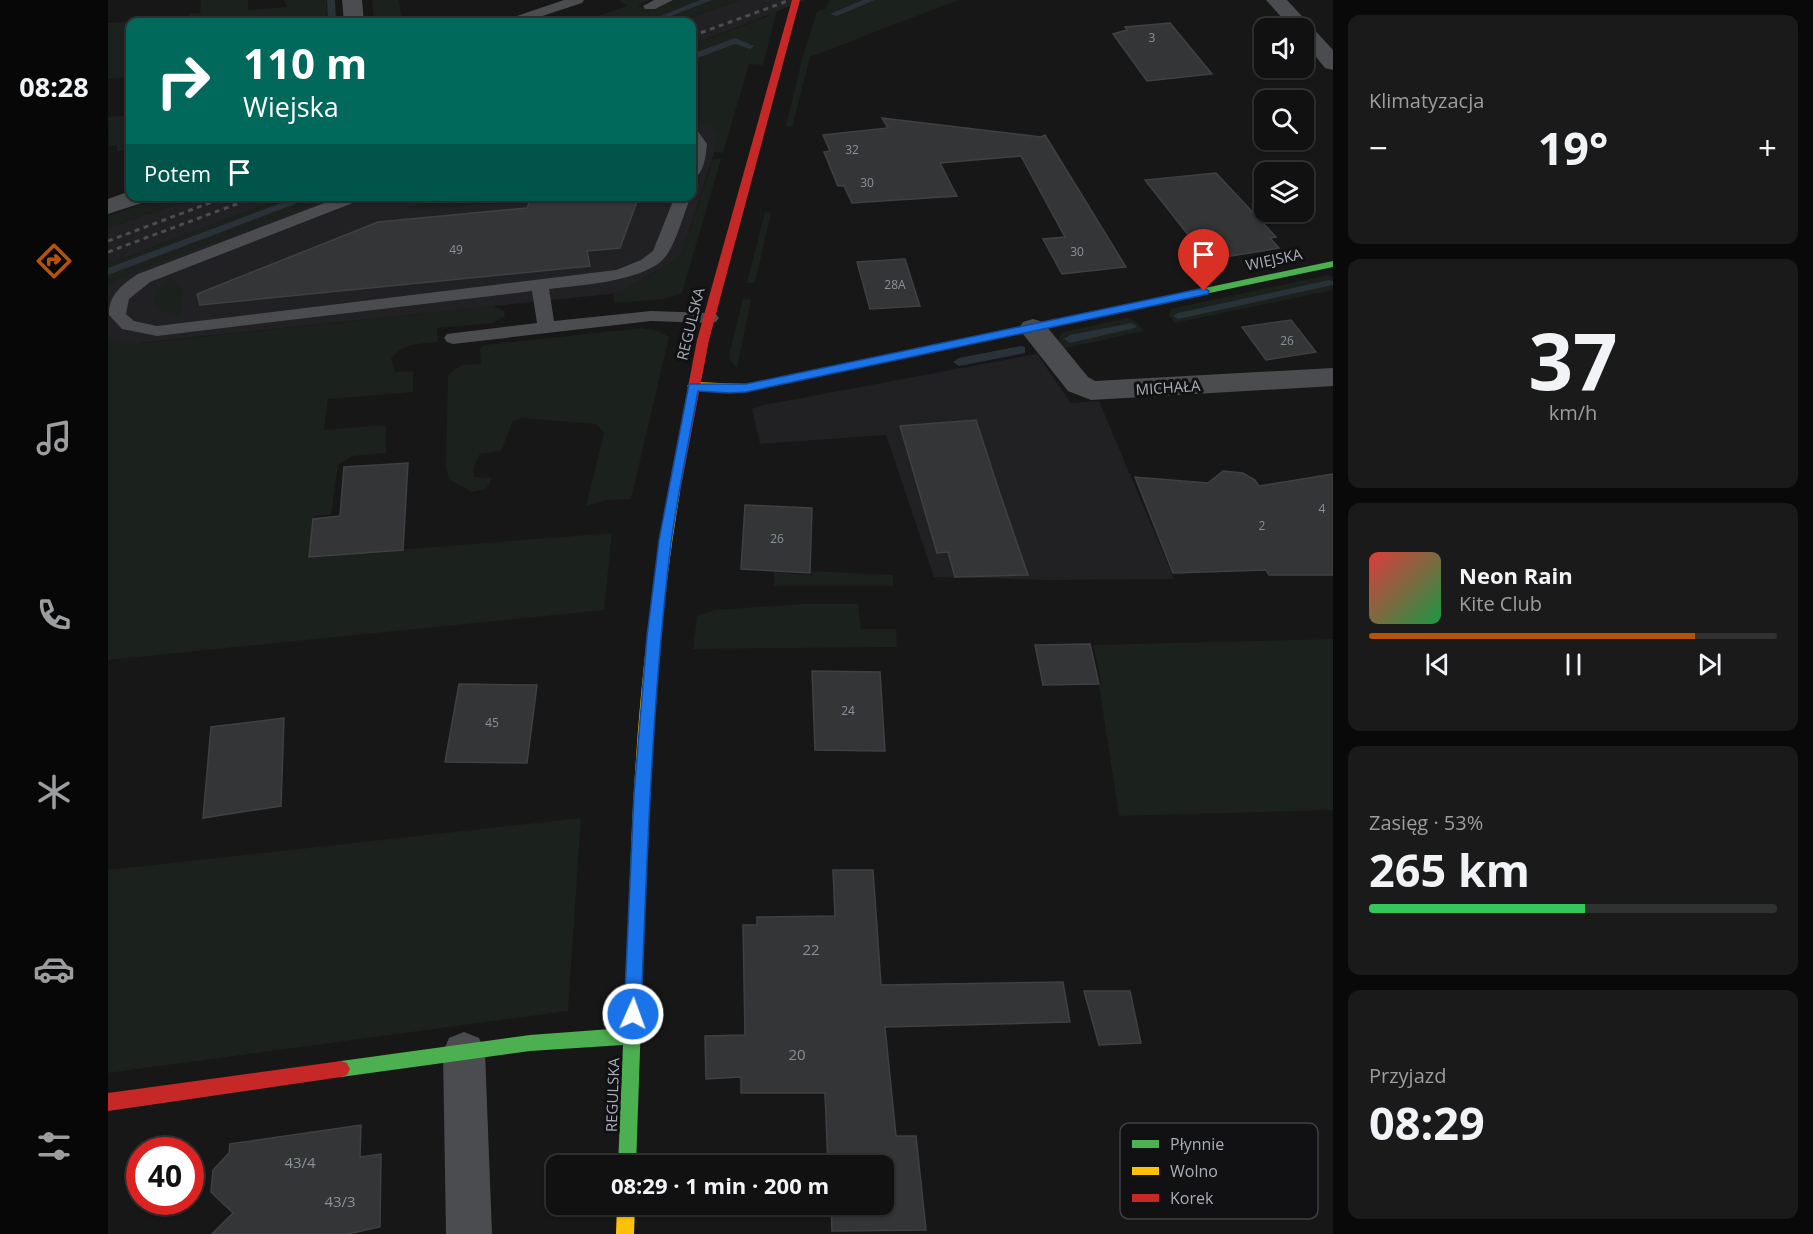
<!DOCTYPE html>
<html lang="pl">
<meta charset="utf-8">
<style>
body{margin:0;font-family:"Open Sans",sans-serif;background:#1a1a1a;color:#f1f3f6;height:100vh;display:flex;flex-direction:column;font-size:22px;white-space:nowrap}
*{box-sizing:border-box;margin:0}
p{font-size:20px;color:#9c9d9f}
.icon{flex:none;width:33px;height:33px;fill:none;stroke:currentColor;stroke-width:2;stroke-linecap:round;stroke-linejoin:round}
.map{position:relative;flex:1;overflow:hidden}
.drawer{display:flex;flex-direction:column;gap:15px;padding:15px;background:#090909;width:480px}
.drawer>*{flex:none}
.guide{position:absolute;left:18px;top:18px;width:570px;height:183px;border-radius:12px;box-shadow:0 2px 4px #0004,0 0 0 2px #303131;background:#00695c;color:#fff;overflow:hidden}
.controls{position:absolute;left:1146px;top:18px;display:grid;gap:12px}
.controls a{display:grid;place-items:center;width:60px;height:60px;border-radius:12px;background:#111;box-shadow:0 2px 4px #0004,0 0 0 2px #303131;font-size:30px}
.speed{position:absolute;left:18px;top:1137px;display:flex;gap:12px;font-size:30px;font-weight:700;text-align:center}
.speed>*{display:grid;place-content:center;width:78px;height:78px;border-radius:50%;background:#111;box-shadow:0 2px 4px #0004,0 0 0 2px #303131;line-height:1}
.speed .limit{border:9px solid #d22;background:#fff;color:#111}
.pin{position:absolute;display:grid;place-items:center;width:51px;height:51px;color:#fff;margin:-62px -26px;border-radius:50% 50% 50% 0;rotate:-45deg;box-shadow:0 0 6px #0007}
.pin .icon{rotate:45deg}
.me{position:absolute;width:66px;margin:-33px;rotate:2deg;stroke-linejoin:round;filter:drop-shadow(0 0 4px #0008)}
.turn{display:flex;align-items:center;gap:21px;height:126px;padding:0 18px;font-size:27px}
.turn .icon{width:78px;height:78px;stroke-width:2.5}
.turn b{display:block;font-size:42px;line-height:51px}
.then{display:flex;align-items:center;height:57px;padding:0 18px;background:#0003;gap:12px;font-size:22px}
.big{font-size:45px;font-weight:700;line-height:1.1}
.drawer .card{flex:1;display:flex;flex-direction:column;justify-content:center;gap:9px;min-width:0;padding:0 21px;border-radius:12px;background:#1a1a1a}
.drawer .dial{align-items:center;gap:0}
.dial b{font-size:78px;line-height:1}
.song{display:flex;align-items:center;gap:18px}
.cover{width:72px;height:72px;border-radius:9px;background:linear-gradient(135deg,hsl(0 70% 55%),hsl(140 70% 35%))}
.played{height:6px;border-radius:3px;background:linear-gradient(90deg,#b45309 80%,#303131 80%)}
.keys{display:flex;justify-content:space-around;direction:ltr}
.heat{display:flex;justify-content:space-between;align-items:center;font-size:33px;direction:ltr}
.charge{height:9px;border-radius:4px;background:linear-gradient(90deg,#34c759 53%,#303131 0)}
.trip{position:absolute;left:438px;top:1155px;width:348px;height:60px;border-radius:12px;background:#111;box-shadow:0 2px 4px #0004,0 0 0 2px #303131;font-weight:700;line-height:60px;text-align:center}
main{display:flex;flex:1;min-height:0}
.dock{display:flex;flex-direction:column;width:108px;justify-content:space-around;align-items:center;background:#070707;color:#9c9d9f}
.dock .icon{width:42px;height:42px}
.dock .selected{color:#b45309}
.dock b{font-size:27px;color:#f1f3f6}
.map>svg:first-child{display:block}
.built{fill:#212124}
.green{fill:#1b211c}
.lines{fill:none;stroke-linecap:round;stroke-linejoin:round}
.stream{fill:#2a3239;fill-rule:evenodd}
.building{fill:#343537;stroke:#3f4043;stroke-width:1.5}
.lane{fill:#4b4c50;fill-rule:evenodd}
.street{fill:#4b4c50;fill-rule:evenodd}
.fast{fill:#4caf50;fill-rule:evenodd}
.slow{fill:#ffc107;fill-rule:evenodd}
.jam{fill:#c62828;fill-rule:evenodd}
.rail{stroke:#4b4c4f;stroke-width:3;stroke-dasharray:5 4.5;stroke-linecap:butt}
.route{fill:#1a73e8;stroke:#114b97;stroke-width:1.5}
.labels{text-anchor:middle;stroke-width:6;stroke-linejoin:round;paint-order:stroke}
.number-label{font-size:12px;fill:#8b8f98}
.street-label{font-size:15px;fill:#a8adb8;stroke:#111113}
.near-number-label{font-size:15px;fill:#8b8f98}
.key{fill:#111113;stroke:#3e4045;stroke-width:1.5}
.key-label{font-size:16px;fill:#a8adb8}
</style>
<main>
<nav class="dock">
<b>08:28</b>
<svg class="icon selected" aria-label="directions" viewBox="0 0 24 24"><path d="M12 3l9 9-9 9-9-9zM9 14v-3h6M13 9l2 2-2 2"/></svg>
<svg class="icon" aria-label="music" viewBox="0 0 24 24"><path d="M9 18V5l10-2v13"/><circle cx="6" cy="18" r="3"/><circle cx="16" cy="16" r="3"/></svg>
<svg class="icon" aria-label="phone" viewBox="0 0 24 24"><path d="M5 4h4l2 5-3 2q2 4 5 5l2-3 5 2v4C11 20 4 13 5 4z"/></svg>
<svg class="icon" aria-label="climate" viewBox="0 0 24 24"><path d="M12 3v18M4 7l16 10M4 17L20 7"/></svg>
<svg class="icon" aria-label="car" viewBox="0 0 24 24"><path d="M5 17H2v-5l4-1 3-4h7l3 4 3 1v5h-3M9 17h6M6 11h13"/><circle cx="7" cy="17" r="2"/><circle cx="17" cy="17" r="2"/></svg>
<svg class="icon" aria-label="filters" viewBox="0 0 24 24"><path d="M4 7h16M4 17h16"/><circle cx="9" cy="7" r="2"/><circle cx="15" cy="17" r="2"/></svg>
</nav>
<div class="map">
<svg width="1225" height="1234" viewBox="0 0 1225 1234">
<rect width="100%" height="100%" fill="#171717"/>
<path class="built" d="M 632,0 L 698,0 L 584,45 L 584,22 L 569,22 Z
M 627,43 L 610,141 L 573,256 L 512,293 L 0,346 L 0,280 L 221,197 L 584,196 L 584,60 Z
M 88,197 L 178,197 L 0,264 L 0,228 Z
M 929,354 L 963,403 L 991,401 L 1066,579 L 941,580 L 826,577 L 778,435 L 652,444 L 644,409 L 656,405 Z"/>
<path class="green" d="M 93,0 L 140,0 L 140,10 L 179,7 L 176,0 L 218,0 L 219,22 L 58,22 L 80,21 L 81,14 L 92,13 Z
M 264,0 L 291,0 L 294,22 L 266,22 Z
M 511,0 L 541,0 L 530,6 L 536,8 L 564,0 L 632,0 L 569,22 L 473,22 L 519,6 Z
M 722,0 L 850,0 L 702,57 L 684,127 L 678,126 L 694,59 L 709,12 L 718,8 Z
M 669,10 L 655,65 L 641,64 L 615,153 L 606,152 L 610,134 L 603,126 L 585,120 L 588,107 L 584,106 L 584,45 L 660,16 L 662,12 Z
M 21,22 L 22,77 L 0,79 L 0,23 Z
M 22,115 L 22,151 L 9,151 L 9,145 L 1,146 L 0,117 Z
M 605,159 L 613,159 L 574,293 L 556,299 L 506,303 L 505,294 L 512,293 L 573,256 Z
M 56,196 L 88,197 L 0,228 L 0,216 Z
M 334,196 L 410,196 L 410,197 L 407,201 L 297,211 Z
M 178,197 L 225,197 L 41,266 L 0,285 L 0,264 Z
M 657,212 L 663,213 L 647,283 L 639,283 Z
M 1220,275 L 1225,277 L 1225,290 L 1067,323 L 1061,315 L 1062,309 Z
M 64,278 L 75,291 L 72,317 L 51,311 L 46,301 L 50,290 Z
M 635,299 L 643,300 L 629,368 L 622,360 L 621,355 Z
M 385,306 L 396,311 L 397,316 L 385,323 L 329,328 L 330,342 C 313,344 293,343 283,359 L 287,372 L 305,371 L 305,392 L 220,399 L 216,430 L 278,425 L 278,453 L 245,456 L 230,465 L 223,515 L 207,516 L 201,557 L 504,533 L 496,610 L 0,660 L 0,338 L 21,343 L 34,343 Z
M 1019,318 L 1028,321 L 1036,331 L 953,349 C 949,342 950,338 955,332 Z
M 534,328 L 550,331 L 561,337 L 523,499 L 499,500 L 478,506 L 496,433 L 488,424 L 415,418 L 405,421 L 393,451 L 372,454 C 367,461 365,468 366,477 L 384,478 L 378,489 L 364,492 L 341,479 L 338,467 L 340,375 L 353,365 L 373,364 L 372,349 L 376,345 Z
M 704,571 L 785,575 L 785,586 L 666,586 L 666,572 L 703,575 Z
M 694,604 L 750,604 L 753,629 L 788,629 L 789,647 L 585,649 L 589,616 L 607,610 Z
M 1225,639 L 1225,810 L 1011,816 L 991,685 L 994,684 L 985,645 Z
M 473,818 L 460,1011 L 0,1073 L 0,870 Z"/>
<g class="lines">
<path class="stream" d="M 219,0 L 227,0 L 228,22 L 220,22 Z
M 592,0 L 604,0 L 548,22 L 538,22 Z
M 755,0 L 767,0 L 729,16 L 722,14 Z
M 627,38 L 646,46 L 642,49 L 627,44 L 584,60 L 584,54 Z
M 192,196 L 208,196 L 0,275 L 0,268 Z
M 1221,280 L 1225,281 L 1225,285 L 1070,319 L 1065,316 L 1070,313 Z
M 1023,323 L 1029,326 L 1027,328 L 962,343 L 956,339 L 962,335 Z
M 913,346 L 917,347 L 917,353 L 851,366 L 845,362 L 851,358 Z"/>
</g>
<path class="building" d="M 1062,23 L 1104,74 L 1039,81 L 1005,34 L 1019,30 L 1017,27 Z
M 774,118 L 933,137 L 937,135 L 1018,267 L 954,274 L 935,239 L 957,237 L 913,156 L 832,163 L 849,196 L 744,203 L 736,186 L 730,186 L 716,152 L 722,151 L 715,135 L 780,128 Z
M 1108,173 L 1168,237 L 1162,238 L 1171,248 L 1117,257 L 1105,242 L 1095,244 L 1089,236 L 1089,246 L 1037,180 Z
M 424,196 L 531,196 L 512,248 L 479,251 L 482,266 L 92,305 L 89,294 L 270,222 L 419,208 Z
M 797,259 L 812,306 L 762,309 L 749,262 Z
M 1183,320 L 1208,352 L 1158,360 L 1134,327 Z
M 868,420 L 889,485 L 920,575 L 847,577 L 840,552 L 829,553 L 792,426 Z
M 300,463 L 295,550 L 201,557 L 205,519 L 232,516 L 236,467 Z
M 1115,471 L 1135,473 L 1147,480 L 1151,486 L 1225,474 L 1225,575 L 1161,575 L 1158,570 L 1065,573 L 1027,477 L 1100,483 Z
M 637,505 L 704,508 L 702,573 L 633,569 Z
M 982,644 L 991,684 L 935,685 L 927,645 Z
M 704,671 L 772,672 L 777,751 L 707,750 Z
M 351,684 L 429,685 L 419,763 L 337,762 Z
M 176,718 L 173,806 L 95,818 L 103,727 Z
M 725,870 L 765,870 L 773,985 L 955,982 L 962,1022 L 777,1027 L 788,1136 L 808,1136 L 818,1230 L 724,1231 L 723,1204 L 776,1204 L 776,1166 L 720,1166 L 717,1093 L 633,1093 L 633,1077 L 598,1079 L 597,1036 L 637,1035 L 635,925 L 649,925 L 649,917 L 727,916 Z
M 976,991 L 1022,991 L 1033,1043 L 991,1045 Z
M 253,1125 L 252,1157 L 273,1154 L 272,1227 L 240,1234 L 104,1234 L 125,1213 L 103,1192 L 105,1170 L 121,1153 L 122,1144 Z"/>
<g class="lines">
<path class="lane" d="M 456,0 L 476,0 L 474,3 L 416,22 L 398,22 L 400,19 Z
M 546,0 L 565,0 L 547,9 L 537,9 L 535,6 Z
M 584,129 L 589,130 L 599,144 C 598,155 596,176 584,179 Z
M 235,196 L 257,196 L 255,199 L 42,282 L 21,299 L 18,314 L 26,321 L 49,326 L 508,270 L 533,260 L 545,251 L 567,196 L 583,196 C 575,215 570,237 560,253 C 543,282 471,285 441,289 L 446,321 L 543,311 L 602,313 L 608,314 L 611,318 L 608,322 L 602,323 L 543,321 L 345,344 L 339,342 L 336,338 L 339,334 L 429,323 L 424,291 L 49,336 L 14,329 L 1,315 C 0,295 15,284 30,274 Z"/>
<path class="street" d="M 234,0 L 254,0 L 256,22 L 236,22 Z
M 1158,0 L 1179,0 L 1225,50 L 1225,70 L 1217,68 L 1196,42 L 1196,28 L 1183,28 Z
M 22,191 L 22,196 L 43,196 L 40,201 L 0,214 L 0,199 Z
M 925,319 L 935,322 L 980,377 L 987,381 L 1225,368 L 1225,386 L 983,400 L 960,391 L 915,334 L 911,328 L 915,322 Z
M 356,1032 L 371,1038 L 377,1052 L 384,1234 L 338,1234 L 335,1052 L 341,1038 Z"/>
<path class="fast" d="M 1225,261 L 1225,267 L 1078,298 L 1073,295 L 1078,292 Z
M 531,842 L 536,844 L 539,849 L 528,1166 L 510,1166 L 515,1045 L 422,1051 L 233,1077 L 227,1075 L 224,1069 L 227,1063 L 233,1061 L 422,1035 L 516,1028 L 523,849 L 526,844 Z"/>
<path class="slow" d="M 1078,292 L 1082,293 L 1082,297 L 638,392 L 585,390 L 579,386 L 585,382 L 638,384 Z
M 566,488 L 572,492 C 552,610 543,729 539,849 L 536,854 L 531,856 L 526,854 L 523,849 C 528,729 539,610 560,492 Z
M 509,1204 L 527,1204 L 526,1234 L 508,1234 Z"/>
<path class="jam" d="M 684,0 L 692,0 L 601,340 L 572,492 L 566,496 L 560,492 L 589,340 Z
M 233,1061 L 239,1063 L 242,1069 L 239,1075 L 233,1077 L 0,1111 L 0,1093 Z"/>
<path class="rail" d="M 584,36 L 682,0
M 0,241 L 120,196
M 0,252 L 150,196"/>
</g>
<path class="route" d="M 1096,288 L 1101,291 L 1100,294 L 638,392 L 622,393 L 590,391 C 581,441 570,492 563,543 C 544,699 539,857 533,1014 L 531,1020 L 525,1022 L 519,1020 L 516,1014 L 526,794 L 539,636 L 551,540 L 581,384 L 638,384 Z"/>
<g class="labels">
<g class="number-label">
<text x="1044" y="42">3</text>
<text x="744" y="154">32</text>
<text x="759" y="187">30</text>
<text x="348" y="254">49</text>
<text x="969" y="256">30</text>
<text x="787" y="289">28A</text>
<text x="1179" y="345">26</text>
<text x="1214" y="513">4</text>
<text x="1154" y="530">2</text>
<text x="669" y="543">26</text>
<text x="740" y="715">24</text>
<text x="384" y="727">45</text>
</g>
<g class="street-label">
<text transform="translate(1166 260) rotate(-12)" y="5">WIEJSKA</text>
<text transform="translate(583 324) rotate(-76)" y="5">REGULSKA</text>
<text transform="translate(1060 388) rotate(-4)" y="5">MICHAŁA</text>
<text transform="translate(505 1095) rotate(-88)" y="5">REGULSKA</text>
</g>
<g class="near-number-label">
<text x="703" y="955">22</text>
<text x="689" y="1060">20</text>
<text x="192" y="1168">43/4</text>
<text x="232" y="1207">43/3</text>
</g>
</g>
<rect x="1012" y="1123" width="198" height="96" rx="9" class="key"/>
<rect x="1024" y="1140" width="27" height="8" fill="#4caf50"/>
<rect x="1024" y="1167" width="27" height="8" fill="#ffc107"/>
<rect x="1024" y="1194" width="27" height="8" fill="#c62828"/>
<g class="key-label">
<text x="1062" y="1150">Płynnie</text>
<text x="1062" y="1177">Wolno</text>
<text x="1062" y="1204">Korek</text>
</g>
</svg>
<div class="controls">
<a><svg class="icon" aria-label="sound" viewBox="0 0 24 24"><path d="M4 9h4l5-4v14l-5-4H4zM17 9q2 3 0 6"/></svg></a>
<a><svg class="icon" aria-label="search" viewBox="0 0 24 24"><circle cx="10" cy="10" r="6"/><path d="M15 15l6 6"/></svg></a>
<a><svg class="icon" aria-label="layers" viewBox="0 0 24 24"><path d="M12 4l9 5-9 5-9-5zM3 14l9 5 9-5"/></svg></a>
</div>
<div class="speed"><div class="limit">40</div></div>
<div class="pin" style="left:1096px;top:291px;background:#d93025"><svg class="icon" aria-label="arrive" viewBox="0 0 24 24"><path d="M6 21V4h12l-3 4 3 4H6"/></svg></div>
<svg class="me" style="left:525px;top:1014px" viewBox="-20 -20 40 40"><circle r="17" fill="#1a73e8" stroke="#fff" stroke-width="3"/><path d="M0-11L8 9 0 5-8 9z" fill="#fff"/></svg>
<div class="trip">08:29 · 1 min · 200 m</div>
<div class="guide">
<div class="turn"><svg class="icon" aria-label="right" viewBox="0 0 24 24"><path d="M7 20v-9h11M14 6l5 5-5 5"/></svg><div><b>110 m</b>Wiejska</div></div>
<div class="then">Potem<svg class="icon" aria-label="arrive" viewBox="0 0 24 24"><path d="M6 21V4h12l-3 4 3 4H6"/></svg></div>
</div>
</div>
<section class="drawer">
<div class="card"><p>Klimatyzacja</p>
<div class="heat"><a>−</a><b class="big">19°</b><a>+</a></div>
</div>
<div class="card dial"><b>37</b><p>km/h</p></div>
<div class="card">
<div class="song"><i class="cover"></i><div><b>Neon Rain</b><p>Kite Club</p></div></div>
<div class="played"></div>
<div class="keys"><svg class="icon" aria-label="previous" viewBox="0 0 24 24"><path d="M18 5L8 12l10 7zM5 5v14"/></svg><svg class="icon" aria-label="pause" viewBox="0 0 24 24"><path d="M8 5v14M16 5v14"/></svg><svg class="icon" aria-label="next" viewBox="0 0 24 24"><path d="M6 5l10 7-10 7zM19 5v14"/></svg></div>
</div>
<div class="card"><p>Zasięg · 53%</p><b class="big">265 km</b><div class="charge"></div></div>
<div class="card"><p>Przyjazd</p><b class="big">08:29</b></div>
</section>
</main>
